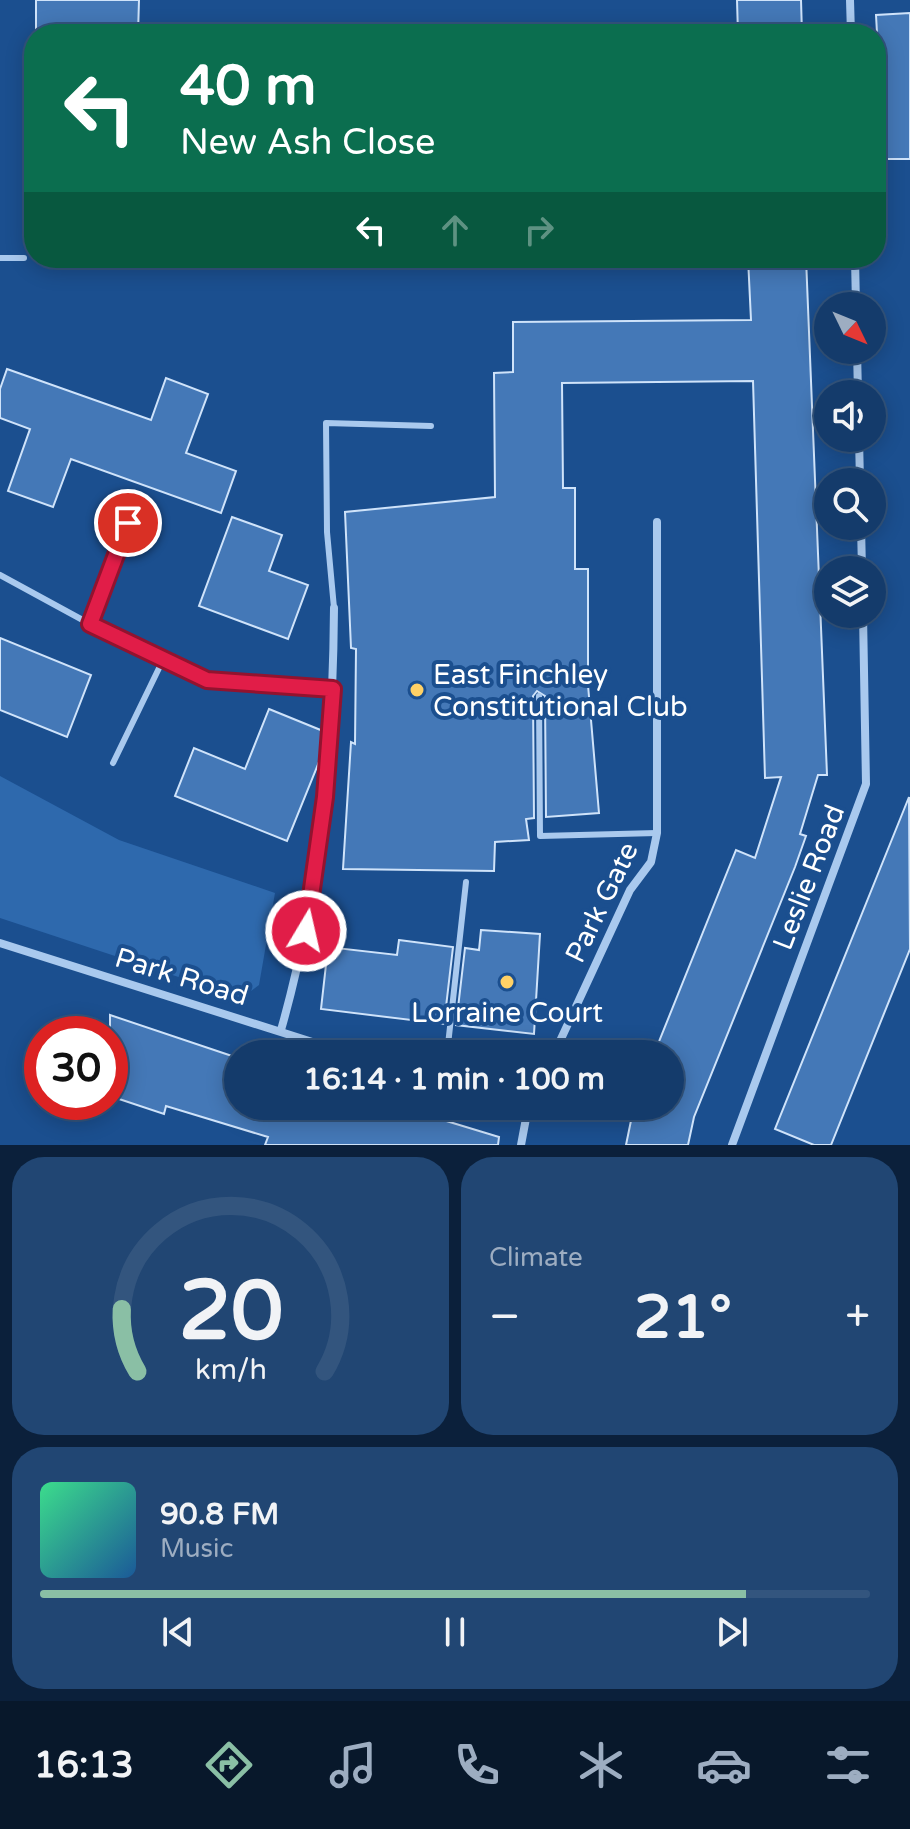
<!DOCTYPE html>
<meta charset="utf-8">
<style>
body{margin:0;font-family:"Varela Round",sans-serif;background:#214673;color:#f1f3f6;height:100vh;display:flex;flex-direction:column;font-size:30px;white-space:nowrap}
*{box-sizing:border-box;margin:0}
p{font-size:26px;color:#9dadc1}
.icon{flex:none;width:44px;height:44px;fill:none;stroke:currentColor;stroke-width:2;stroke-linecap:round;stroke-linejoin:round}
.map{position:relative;height:1145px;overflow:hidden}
.sheet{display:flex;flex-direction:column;gap:12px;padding:12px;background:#0b203b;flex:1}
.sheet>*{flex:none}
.banner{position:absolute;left:24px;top:24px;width:862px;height:244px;border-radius:32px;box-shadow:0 4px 20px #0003,0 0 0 2px #33557e;background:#0b6e4f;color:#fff;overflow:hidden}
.needle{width:52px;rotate:133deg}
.fabs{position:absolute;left:814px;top:292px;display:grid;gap:16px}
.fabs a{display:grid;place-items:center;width:72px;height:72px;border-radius:50%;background:#143b6b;box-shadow:0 4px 20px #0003,0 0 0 2px #33557e;font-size:40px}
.speed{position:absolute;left:24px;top:1016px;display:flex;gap:16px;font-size:40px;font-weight:700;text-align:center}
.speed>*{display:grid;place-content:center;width:104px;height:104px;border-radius:50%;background:#143b6b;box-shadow:0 4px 20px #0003,0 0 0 2px #33557e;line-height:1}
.speed .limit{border:12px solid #d22;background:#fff;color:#111}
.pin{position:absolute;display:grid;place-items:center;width:68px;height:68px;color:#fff;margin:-34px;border:4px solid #fff;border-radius:50%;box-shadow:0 2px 8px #0007}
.me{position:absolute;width:88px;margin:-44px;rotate:9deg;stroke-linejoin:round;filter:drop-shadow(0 0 6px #0008)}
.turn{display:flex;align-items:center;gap:28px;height:168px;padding:0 24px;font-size:36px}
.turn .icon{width:104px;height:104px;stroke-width:2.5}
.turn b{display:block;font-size:56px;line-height:68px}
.lanes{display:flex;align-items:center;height:76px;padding:0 24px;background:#0003;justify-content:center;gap:40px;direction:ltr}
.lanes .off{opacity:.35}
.big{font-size:60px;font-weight:700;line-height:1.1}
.sheet .card{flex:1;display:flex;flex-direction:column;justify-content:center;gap:12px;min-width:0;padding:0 28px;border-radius:32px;background:#214673}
.sheet .dial{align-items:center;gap:0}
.dial svg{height:208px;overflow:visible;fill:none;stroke:#33557e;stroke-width:7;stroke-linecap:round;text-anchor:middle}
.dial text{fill:#f1f3f6;stroke:none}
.song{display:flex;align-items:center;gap:24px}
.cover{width:96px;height:96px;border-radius:12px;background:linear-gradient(135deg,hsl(150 70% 55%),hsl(210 70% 35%))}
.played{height:8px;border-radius:4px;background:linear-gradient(90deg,#8abfa5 85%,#33557e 85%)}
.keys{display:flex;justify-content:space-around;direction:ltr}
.heat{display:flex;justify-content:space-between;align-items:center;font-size:44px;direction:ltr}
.sheet .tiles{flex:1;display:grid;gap:12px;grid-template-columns:1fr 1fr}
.card:last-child{grid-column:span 2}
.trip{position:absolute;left:224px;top:1040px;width:460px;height:80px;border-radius:40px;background:#143b6b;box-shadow:0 4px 20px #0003,0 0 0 2px #33557e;font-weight:700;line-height:80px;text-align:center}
.dock{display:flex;height:128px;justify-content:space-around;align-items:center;background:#08182b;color:#9dadc1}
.dock .icon{width:56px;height:56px}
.dock .on{color:#8abfa5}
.dock b{font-size:36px;color:#f1f3f6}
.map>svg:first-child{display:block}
.green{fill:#2e69ad}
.building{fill:#4478b7;stroke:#cfe3fa;stroke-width:2}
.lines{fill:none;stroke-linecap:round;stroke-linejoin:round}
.service{stroke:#a9c9ee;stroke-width:6}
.minor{stroke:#a9c9ee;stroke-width:8}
.route-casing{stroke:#92132f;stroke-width:20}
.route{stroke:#e11d48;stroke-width:14}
.poi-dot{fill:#ffd166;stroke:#1b4f8f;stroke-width:3}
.labels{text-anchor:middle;stroke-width:8;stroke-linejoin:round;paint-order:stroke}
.poi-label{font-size:28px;fill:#fff;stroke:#1b4f8f;text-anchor:start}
.street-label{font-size:28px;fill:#fff;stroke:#1b4f8f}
</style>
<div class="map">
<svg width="910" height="1145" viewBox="0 0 910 1145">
<rect width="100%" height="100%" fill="#1b4f8f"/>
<path class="green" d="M 0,776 L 119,840 L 275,893 L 259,985 L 242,998 L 0,918 Z"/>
<path class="building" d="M 36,0 L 139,0 L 138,34 L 36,34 Z
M 737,0 L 801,0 L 802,34 L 738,34 Z
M 910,13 L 910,159 L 884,159 L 876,15 Z
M 748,258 L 806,258 L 827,775 L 818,775 L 800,834 L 806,836 L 795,867 L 694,1117 L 688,1145 L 626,1145 L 634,1106 L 670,1106 L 670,1054 L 654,1054 L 736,850 L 755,858 L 781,777 L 765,778 L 753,381 L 562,383 L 563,488 L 575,488 L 575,569 L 588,569 L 588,685 L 599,813 L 546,817 L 545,696 L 537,691 L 533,696 L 534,818 L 526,819 L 529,840 L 495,842 L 494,871 L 343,869 L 351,742 L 355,744 L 356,649 L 351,648 L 345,512 L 495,497 L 494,373 L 513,372 L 513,322 L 751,320 Z
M 7,369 L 151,420 L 166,378 L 208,394 L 186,453 L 236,471 L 221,513 L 71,459 L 53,507 L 8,491 L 30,429 L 0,418 L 0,389 Z
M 232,517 L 282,535 L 269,571 L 308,585 L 288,639 L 199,606 Z
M 0,638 L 91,675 L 67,737 L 0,710 Z
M 269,709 L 323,731 L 321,757 L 287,841 L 175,796 L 194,748 L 245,769 Z
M 909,797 L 910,949 L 831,1145 L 814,1145 L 775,1129 Z
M 481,930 L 540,934 L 534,1034 L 456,1025 L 465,948 L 479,950 Z
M 399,940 L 453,947 L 444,1024 L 321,1009 L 328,947 L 397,955 Z
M 110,1015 L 238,1058 L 238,1106 L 397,1106 L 499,1137 L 498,1145 L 265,1145 L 268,1137 L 166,1106 L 164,1114 L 110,1096 Z"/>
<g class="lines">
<path class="service" d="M 0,258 L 24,258
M 0,575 L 90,624
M 334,608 L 327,532 L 326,423 L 431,426
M 539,696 L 540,836 L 657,833
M 113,763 L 162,662
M 447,1054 L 466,882"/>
<path class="minor" d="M 850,0 L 851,34
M 855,258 L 856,306
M 857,350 L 858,394
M 859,438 L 860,482
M 128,523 L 90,624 L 162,662 L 207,680 L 333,689
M 861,526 L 862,570
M 0,943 L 350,1054
M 281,1030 C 320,893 333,751 334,608
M 554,1054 L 630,890 L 651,862 L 657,833 L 657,522
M 505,1106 L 527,1113 L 521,1145
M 732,1145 L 866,784 L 863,614"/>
</g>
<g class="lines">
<defs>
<path id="route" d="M 128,523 L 90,624 L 207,680 L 333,689 L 325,797 L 306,931"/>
</defs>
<use href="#route" class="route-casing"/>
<use href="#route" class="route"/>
</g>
<g class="poi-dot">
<circle cx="417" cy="690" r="8"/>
<circle cx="507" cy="982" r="8"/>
</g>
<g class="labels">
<g class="poi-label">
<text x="433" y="684">East Finchley<tspan x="433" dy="32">Constitutional Club</tspan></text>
<text x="507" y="1022" text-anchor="middle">Lorraine Court</text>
</g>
<g class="street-label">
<text transform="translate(808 877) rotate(-69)" y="10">Leslie Road</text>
<text transform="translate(601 902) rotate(-64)" y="10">Park Gate</text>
<text transform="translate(182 976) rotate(17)" y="10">Park Road</text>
</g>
</g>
</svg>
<div class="fabs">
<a><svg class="needle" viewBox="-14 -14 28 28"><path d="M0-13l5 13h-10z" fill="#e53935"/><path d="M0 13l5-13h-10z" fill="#9dadc1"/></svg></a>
<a><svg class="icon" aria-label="sound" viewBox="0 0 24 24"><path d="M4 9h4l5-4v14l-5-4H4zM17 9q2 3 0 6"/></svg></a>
<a><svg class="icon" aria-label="search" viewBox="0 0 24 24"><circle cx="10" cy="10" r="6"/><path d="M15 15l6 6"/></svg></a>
<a><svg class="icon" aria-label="layers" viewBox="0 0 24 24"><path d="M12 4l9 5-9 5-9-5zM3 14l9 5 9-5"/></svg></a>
</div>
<div class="speed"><div class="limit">30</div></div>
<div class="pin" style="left:128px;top:523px;background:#d93025"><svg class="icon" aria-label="arrive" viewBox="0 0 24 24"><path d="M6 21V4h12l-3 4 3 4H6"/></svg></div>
<svg class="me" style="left:306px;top:931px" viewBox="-20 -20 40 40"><circle r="17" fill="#e11d48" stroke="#fff" stroke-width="3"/><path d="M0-11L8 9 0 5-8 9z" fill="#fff"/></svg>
<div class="trip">16:14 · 1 min · 100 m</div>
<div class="banner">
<div class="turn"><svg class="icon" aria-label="left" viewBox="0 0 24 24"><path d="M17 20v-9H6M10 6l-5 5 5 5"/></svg><div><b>40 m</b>New Ash Close</div></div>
<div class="lanes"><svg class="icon" aria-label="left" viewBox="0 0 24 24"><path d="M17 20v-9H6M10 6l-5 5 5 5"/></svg><svg class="icon off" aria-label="ahead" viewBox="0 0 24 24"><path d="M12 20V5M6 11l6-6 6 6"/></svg><svg class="icon off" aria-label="right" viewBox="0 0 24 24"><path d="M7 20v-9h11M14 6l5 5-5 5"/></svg></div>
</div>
</div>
<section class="sheet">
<div class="tiles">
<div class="card dial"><svg viewBox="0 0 100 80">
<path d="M14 69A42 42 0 1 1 86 69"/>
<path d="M14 69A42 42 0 0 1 8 45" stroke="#8abfa5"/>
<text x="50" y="56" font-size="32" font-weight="700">20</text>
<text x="50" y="72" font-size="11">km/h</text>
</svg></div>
<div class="card"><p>Climate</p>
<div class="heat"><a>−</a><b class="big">21°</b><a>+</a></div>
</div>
<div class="card">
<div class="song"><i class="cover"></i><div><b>90.8 FM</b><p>Music</p></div></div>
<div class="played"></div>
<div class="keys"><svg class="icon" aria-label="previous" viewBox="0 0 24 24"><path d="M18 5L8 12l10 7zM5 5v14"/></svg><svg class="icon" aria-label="pause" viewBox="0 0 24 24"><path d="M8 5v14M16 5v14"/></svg><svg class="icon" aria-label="next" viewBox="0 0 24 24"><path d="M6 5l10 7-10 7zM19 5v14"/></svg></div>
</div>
</div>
</section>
<nav class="dock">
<b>16:13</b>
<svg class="icon on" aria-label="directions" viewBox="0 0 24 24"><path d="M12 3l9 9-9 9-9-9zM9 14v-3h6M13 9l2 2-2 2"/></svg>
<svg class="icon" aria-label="music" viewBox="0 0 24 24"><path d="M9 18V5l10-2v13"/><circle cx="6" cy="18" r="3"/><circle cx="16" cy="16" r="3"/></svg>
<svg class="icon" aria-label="phone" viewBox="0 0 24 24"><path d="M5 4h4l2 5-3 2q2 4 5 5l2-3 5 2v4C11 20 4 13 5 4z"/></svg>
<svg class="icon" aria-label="climate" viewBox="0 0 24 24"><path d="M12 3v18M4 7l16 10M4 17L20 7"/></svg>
<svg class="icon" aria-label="car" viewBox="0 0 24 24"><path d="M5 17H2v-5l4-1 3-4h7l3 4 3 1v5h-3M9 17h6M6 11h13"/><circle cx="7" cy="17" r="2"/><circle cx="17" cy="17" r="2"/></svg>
<svg class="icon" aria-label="filters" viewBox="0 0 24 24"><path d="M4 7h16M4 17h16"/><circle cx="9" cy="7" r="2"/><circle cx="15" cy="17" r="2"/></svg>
</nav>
